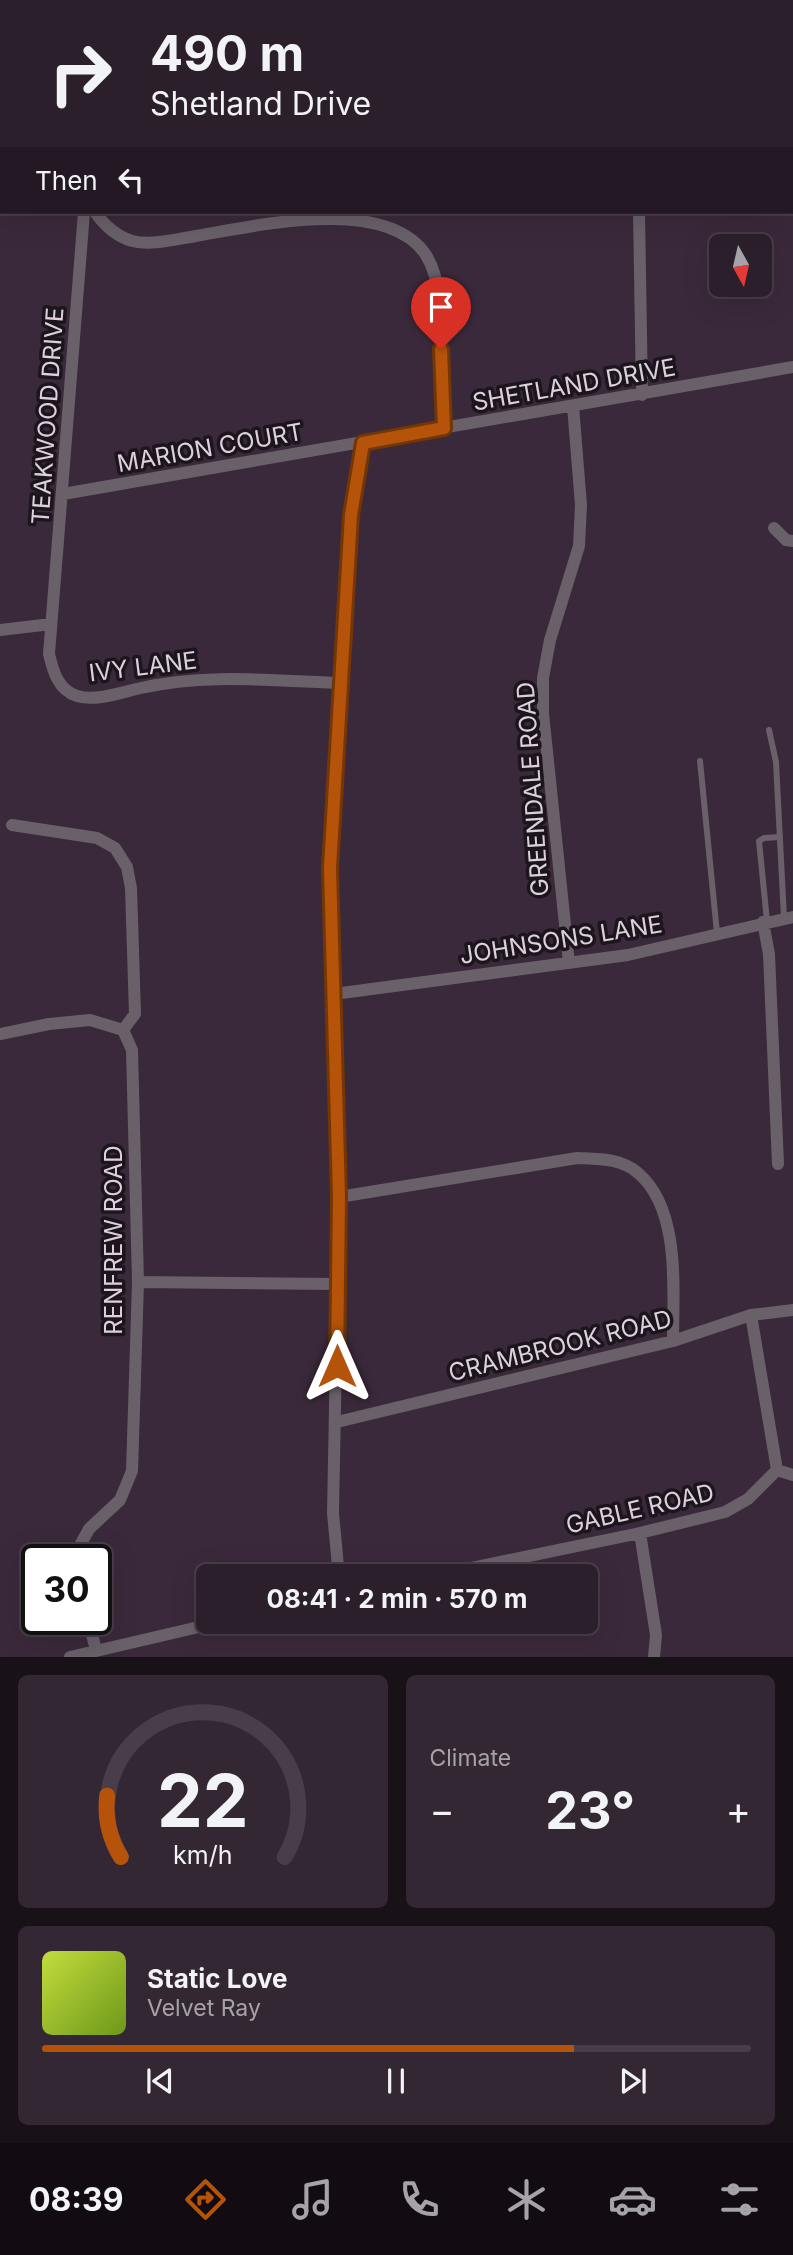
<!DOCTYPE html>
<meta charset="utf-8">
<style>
body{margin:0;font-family:Inter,sans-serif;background:#342734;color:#f1f3f6;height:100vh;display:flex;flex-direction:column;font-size:26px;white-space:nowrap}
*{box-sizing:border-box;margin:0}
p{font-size:23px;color:#a6a2a9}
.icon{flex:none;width:38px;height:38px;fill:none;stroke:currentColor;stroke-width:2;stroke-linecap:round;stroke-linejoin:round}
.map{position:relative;height:1657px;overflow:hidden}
.sheet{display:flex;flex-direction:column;gap:18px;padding:18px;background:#181118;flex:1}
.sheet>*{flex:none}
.banner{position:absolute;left:0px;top:0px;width:794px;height:214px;box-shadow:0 7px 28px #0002,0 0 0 2px #483d48;background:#2c1f2c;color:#f1f3f6;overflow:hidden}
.needle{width:46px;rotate:172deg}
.buttons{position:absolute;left:709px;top:234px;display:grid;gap:14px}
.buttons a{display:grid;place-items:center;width:63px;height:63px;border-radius:10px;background:#2c1f2c;box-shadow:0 7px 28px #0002,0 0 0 2px #483d48;font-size:35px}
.speed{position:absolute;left:21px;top:1544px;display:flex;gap:14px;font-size:35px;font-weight:700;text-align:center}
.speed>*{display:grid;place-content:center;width:91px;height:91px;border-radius:50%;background:#2c1f2c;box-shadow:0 7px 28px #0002,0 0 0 2px #483d48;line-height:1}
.speed .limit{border:4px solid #111;border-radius:10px;background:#fff;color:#111}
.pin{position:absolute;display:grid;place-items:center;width:60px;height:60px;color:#fff;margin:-72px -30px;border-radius:50% 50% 50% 0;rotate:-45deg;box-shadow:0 0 7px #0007}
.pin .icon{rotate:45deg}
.me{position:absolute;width:77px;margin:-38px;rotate:0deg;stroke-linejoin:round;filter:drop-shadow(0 0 5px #0008)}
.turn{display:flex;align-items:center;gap:24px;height:147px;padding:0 35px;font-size:32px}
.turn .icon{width:91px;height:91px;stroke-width:2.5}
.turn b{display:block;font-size:49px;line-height:60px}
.then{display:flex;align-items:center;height:66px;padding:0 35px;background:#0003;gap:14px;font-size:26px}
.big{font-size:52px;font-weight:700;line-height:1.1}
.sheet .tile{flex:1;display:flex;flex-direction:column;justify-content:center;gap:10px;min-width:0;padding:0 24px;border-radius:10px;background:#342734}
.sheet .dial{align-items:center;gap:0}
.dial svg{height:182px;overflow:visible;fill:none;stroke:#483d48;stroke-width:7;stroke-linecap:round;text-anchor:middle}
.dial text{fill:#f1f3f6;stroke:none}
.song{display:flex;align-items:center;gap:21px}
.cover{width:84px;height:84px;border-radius:10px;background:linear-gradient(135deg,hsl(70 70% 55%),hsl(80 70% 35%))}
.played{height:7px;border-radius:4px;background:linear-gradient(90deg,#b45309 75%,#483d48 75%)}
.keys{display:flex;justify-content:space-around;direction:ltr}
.heat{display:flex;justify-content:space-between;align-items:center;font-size:38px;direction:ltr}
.sheet .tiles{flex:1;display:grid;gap:18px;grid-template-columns:1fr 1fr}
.tile:last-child{grid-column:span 2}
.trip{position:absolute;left:196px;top:1564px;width:402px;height:70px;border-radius:10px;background:#2c1f2c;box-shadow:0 7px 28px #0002,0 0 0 2px #483d48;font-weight:700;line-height:70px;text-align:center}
.dock{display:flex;height:112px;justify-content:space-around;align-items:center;background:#120c12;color:#a6a2a9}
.dock .icon{width:49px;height:49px}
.dock .active{color:#b45309}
.dock b{font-size:32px;color:#f1f3f6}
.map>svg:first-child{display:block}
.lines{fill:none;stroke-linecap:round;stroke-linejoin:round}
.lane{stroke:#696069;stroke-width:6}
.street{stroke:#696069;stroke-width:12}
.route-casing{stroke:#753606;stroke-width:18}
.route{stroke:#b45309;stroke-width:12}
.labels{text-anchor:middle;stroke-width:7;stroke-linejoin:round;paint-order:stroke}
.street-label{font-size:24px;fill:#dbd0db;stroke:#1d151d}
</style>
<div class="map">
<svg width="793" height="1657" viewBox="0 0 793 1657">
<rect width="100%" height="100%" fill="#3a293a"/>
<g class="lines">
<path class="lane" d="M 769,730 L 776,762 L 784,918
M 700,761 L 717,933
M 767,921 L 759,841 L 764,838 L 780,837"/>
<path class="street" d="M 608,0 L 610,2
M 101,2 L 101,0
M 301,2 L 301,0
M 84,212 L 49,654 C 53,671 58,690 77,696 C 96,702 122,692 141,688 C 206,673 274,681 340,683
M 95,212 C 104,225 116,236 132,241 C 152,246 176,239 196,236 C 255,226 386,195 426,255 C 434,268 437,281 439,296 L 444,428
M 639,212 L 642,395
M 63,494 L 793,367
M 774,528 L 786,540 L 793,541
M 0,630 L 51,624
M 12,825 L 97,838 L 115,848 L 127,867 L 131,888 L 135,1014 L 123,1030
M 763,922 L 769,954 L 778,1164
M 569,963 L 543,713 L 543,678 L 550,640 L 579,546 L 581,505 L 573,406
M 334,994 L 628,955 L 793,917
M 0,1034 L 49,1024 L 90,1020 L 123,1030
M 339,1197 L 577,1158 C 598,1159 621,1158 638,1173 C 681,1209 673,1291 673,1341
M 138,1282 L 337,1284
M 751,1315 L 777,1470
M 337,1422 L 673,1341 L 751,1315 L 793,1310
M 777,1470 L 793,1475
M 640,1533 L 656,1635 L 654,1657
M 78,1559 L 78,1549 L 89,1529 L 120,1500 L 132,1471 L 138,1282 L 132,1050 L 123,1030
M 339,1577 L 333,1513 L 339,1197 L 330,868 L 351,515 L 363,443
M 428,1577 L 640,1533 L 725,1512 L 748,1499 L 777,1470
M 88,1619 L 96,1650
M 70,1657 L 220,1622"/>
</g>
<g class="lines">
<defs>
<path id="route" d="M 337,1366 L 339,1197 L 330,868 L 351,515 L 363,443 L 444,428 L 441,349"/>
</defs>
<use href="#route" class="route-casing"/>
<use href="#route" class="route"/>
</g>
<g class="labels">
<g class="street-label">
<text transform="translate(574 385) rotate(-10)" y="8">SHETLAND DRIVE</text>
<text transform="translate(48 416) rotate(-86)" y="8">TEAKWOOD DRIVE</text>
<text transform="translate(210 448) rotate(-10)" y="8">MARION COURT</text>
<text transform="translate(143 667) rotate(-7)" y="8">IVY LANE</text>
<text transform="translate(533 789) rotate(-94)" y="8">GREENDALE ROAD</text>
<text transform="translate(561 940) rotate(-9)" y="8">JOHNSONS LANE</text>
<text transform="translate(114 1240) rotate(-90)" y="8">RENFREW ROAD</text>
<text transform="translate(560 1346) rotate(-14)" y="8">CRAMBROOK ROAD</text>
<text transform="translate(640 1509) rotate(-13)" y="8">GABLE ROAD</text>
</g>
</g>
</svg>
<div class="buttons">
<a><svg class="needle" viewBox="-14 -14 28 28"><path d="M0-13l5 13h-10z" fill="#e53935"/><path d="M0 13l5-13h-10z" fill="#a6a2a9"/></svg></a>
</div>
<div class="speed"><div class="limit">30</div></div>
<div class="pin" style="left:441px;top:349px;background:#d93025"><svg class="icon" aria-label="arrive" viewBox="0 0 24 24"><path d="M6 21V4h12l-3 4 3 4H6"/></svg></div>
<svg class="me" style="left:337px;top:1366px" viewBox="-20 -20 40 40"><path d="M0-17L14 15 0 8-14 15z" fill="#b45309" stroke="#fff" stroke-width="4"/></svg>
<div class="trip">08:41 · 2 min · 570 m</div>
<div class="banner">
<div class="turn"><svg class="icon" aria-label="right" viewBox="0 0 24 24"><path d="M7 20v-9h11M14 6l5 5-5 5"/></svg><div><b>490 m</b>Shetland Drive</div></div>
<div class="then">Then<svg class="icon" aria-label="left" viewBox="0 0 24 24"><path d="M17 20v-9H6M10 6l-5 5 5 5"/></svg></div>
</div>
</div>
<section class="sheet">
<div class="tiles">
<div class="tile dial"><svg viewBox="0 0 100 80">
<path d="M14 69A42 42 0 1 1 86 69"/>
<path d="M14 69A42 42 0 0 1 8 42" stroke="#b45309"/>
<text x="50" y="56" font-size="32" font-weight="700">22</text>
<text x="50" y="72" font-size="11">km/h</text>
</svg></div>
<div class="tile"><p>Climate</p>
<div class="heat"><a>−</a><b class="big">23°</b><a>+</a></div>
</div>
<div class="tile">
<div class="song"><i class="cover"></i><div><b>Static Love</b><p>Velvet Ray</p></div></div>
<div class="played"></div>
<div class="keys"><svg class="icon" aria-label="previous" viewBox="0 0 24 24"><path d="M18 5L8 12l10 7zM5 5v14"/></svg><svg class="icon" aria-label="pause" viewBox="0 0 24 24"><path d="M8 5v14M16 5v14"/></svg><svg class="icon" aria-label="next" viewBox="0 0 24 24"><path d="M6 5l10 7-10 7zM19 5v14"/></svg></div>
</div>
</div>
</section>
<nav class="dock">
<b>08:39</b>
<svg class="icon active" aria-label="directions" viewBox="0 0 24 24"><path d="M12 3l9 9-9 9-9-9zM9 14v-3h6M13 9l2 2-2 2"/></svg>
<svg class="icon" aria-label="music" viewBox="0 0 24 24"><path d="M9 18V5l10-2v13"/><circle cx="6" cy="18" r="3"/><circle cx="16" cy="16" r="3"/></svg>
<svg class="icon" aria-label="phone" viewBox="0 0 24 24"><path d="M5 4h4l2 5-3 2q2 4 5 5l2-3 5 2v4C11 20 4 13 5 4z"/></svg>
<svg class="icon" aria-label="climate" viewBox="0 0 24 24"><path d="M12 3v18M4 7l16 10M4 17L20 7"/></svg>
<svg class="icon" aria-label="car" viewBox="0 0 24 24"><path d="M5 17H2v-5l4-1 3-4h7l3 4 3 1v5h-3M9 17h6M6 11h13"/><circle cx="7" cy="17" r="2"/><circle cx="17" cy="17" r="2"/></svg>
<svg class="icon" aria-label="filters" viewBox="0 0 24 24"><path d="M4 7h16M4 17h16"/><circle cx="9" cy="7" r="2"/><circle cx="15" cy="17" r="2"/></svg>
</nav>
